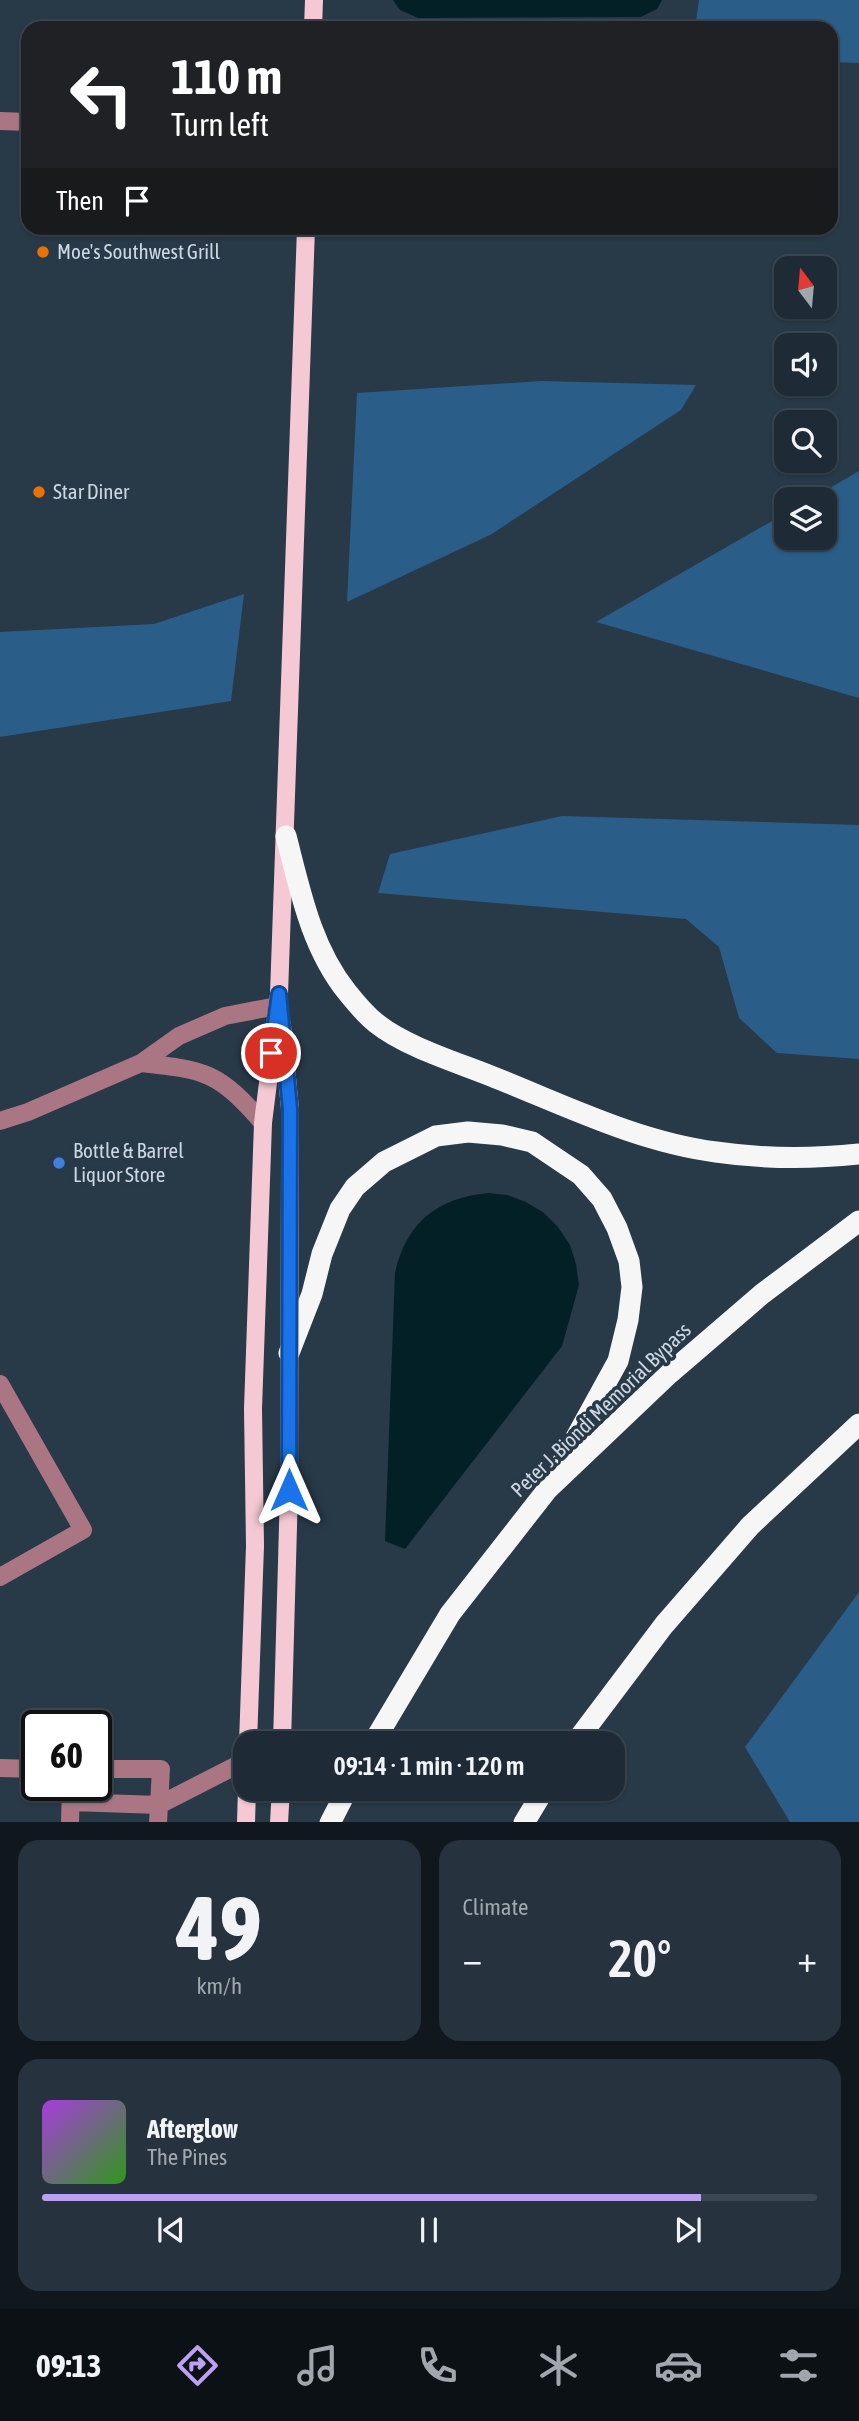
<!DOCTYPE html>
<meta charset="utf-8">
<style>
body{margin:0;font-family:"Asap Condensed",sans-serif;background:#26333e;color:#f1f3f6;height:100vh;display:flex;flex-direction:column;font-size:26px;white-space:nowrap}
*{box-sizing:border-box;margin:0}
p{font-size:23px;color:#a1a7ad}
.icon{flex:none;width:38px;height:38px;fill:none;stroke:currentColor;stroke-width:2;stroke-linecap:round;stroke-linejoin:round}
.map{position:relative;height:1822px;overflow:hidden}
.sheet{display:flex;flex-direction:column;gap:18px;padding:18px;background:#10181e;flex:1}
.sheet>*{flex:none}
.hud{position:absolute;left:21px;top:21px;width:817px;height:214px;border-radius:21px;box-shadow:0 2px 5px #0004,0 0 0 2px #3c4751;background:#202124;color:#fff;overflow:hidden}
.needle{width:46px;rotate:344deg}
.fabs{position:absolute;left:774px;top:256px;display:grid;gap:14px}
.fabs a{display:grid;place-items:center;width:63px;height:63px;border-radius:14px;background:#1e2b36;box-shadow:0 2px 5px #0004,0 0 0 2px #3c4751;font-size:35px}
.speed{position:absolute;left:21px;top:1710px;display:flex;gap:14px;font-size:35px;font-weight:700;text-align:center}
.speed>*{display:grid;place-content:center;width:91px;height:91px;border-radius:50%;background:#1e2b36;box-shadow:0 2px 5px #0004,0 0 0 2px #3c4751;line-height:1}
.speed .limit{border:4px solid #111;border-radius:10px;background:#fff;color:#111}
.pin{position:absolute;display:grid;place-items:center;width:60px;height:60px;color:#fff;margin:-30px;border:4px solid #fff;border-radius:50%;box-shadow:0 2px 7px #0007}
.me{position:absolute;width:77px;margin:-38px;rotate:0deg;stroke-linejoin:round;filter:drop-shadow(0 0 5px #0008)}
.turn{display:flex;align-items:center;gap:24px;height:147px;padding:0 35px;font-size:32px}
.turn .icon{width:91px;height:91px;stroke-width:2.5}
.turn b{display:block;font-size:49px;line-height:60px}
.then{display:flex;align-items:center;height:66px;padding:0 35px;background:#0003;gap:14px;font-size:26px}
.big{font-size:52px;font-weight:600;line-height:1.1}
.sheet .tile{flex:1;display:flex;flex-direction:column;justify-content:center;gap:10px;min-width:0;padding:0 24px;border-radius:21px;background:#26333e}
.sheet .dial{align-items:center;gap:0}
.dial b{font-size:91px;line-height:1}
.song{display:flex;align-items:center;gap:21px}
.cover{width:84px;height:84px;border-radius:10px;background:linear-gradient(135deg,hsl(280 70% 55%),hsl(110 70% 35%))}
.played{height:7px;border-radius:4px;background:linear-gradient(90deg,#bca0f2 85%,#3c4751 85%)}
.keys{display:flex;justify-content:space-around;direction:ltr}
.heat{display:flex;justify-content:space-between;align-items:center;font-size:38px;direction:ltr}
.sheet .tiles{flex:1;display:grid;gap:18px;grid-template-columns:1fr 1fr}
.tile:last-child{grid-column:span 2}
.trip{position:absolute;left:233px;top:1731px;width:392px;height:70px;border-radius:21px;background:#1e2b36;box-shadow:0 2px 5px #0004,0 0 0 2px #3c4751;font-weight:600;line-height:70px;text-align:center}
.dock{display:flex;height:112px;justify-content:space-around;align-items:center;background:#0c1116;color:#a1a7ad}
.dock .icon{width:49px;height:49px}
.dock .selected{color:#bca0f2}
.dock b{font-size:32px;color:#f1f3f6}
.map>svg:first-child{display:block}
.green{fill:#2b5d89}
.water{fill:#032026}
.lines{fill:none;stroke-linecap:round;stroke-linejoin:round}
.minor{stroke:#aa7683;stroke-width:18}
.major{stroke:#f5c9d3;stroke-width:18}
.highway{stroke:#f6f6f6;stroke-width:21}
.route-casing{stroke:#114b97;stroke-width:18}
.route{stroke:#1a73e8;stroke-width:12}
.food-dot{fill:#e8710a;stroke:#283948;stroke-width:2.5}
.shop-dot{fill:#3f7fe0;stroke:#283948;stroke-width:2.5}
.labels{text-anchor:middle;stroke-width:7;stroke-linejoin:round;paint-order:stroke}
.poi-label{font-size:21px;fill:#cdd7e1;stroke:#283948;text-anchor:start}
.street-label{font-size:21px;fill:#cdd7e1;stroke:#283948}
</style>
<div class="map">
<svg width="859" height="1823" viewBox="0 0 859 1823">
<rect width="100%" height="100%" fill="#283948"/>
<path class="green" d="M 699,0 L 859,0 L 859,63 L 831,62 L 831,28 L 695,28 Z
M 542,381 L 696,385 L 681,410 L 490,535 L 347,602 L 357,393 Z
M 859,471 L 859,698 L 596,622 L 786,513 L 786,537 L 824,537 L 824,499 L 811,499 Z
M 244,594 L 231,701 L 0,737 L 0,632 L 154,624 Z
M 562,816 L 859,825 L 859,1059 L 777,1053 L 739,1018 L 719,947 L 686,919 L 378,893 L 390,854 Z
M 859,1592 L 859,1822 L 790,1822 L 745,1747 Z"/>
<path class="water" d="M 393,0 L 662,0 L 657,9 L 641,17 L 418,18 L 400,10 Z
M 488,1193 L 507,1195 L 526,1202 L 544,1213 L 558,1227 L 570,1245 L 576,1264 L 579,1285 L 562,1346 L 405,1549 L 385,1541 L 395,1273 C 406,1223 437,1198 488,1193 Z"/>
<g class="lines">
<path class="minor" d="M 0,121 L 28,122
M 141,1063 C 207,1070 218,1072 263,1123
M 0,1121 L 28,1112 L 141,1063 L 179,1036 L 225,1016 L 277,1006
M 0,1384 L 83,1530 L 0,1577
M 0,1768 L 37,1769
M 96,1769 L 161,1769 L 158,1823
M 71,1802 L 159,1805 L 245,1761
M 70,1823 L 71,1785"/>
<path class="major" d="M 313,28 L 314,0
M 282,1025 L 290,1109 L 290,1168 L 289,1490 L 282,1743
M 248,1743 L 255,1546 L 253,1409 L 263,1123 L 279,994 L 306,228
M 246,1823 L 247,1788
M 279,1823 L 281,1788"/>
<path class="highway" d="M 286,836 C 300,890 311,947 347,992 C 355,1002 366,1015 376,1023 C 406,1047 456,1062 491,1076 C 564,1105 638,1142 716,1152 C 764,1159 812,1159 859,1154
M 289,1353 L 312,1294 L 322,1254 L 340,1209 L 355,1187 L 384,1162 L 436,1136 L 468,1132 L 502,1135 L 532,1142 L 581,1175 L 602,1199 L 617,1228 L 629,1261 L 632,1287 L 628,1320 L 618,1361 L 547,1490
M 373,1743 L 450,1614 L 547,1490 L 669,1374 L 762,1294 L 859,1221
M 575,1743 L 664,1625 L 750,1526 L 859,1424
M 330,1823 L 348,1788
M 524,1823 L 545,1788"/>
</g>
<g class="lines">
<defs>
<path id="route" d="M 271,1053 L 279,994 L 290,1109 L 289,1490"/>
</defs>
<use href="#route" class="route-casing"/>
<use href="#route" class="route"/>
</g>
<g class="food-dot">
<circle cx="43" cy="252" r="7"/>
<circle cx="39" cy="492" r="7"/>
</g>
<circle class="shop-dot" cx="59" cy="1163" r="7"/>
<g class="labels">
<g class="poi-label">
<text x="57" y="259">Moe's Southwest Grill</text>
<text x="53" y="499">Star Diner</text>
<text x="73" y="1158">Bottle &amp; Barrel<tspan x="73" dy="24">Liquor Store</tspan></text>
</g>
<g class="street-label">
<text transform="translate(601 1410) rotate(-44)" y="7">Peter J. Biondi Memorial Bypass</text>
</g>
</g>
</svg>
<div class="fabs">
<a><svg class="needle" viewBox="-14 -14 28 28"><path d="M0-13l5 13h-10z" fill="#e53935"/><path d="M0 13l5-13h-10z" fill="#a1a7ad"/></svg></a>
<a><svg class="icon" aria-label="sound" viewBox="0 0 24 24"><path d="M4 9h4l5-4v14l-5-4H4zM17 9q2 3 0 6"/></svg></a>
<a><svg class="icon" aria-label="search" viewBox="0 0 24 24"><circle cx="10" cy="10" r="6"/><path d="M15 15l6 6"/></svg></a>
<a><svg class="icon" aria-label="layers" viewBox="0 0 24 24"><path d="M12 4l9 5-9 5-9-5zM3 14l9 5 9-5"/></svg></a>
</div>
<div class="speed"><div class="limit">60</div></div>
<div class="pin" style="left:271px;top:1053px;background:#d93025"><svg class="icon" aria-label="arrive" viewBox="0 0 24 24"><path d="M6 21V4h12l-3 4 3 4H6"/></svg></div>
<svg class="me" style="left:289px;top:1490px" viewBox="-20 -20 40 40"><path d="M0-17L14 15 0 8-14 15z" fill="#1a73e8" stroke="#fff" stroke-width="4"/></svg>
<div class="trip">09:14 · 1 min · 120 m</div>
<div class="hud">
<div class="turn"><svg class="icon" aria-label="left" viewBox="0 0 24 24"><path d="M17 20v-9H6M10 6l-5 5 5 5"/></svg><div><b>110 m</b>Turn left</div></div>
<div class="then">Then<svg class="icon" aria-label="arrive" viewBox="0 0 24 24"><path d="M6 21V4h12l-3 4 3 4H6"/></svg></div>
</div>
</div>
<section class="sheet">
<div class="tiles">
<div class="tile dial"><b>49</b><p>km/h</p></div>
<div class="tile"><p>Climate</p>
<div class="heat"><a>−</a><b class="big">20°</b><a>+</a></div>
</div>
<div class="tile">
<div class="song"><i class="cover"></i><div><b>Afterglow</b><p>The Pines</p></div></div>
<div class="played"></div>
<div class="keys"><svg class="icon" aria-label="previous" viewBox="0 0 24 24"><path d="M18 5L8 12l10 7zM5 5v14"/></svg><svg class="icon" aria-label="pause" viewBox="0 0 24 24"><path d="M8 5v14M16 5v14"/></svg><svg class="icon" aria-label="next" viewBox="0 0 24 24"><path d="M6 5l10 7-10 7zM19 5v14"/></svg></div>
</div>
</div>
</section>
<nav class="dock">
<b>09:13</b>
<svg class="icon selected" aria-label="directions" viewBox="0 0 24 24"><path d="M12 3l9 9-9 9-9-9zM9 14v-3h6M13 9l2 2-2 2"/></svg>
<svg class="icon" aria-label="music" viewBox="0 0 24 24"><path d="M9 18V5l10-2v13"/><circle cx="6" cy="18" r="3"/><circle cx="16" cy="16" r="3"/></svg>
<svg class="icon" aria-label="phone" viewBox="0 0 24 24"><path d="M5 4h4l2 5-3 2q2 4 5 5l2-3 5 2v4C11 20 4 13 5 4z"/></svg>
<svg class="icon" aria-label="climate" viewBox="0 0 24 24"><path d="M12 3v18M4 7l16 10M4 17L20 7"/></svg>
<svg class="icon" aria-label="car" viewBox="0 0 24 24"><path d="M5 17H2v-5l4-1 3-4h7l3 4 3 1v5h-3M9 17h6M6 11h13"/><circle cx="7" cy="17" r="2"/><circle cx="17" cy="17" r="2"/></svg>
<svg class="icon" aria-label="filters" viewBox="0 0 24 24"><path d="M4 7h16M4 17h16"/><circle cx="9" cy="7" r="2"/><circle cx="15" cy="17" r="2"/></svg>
</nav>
